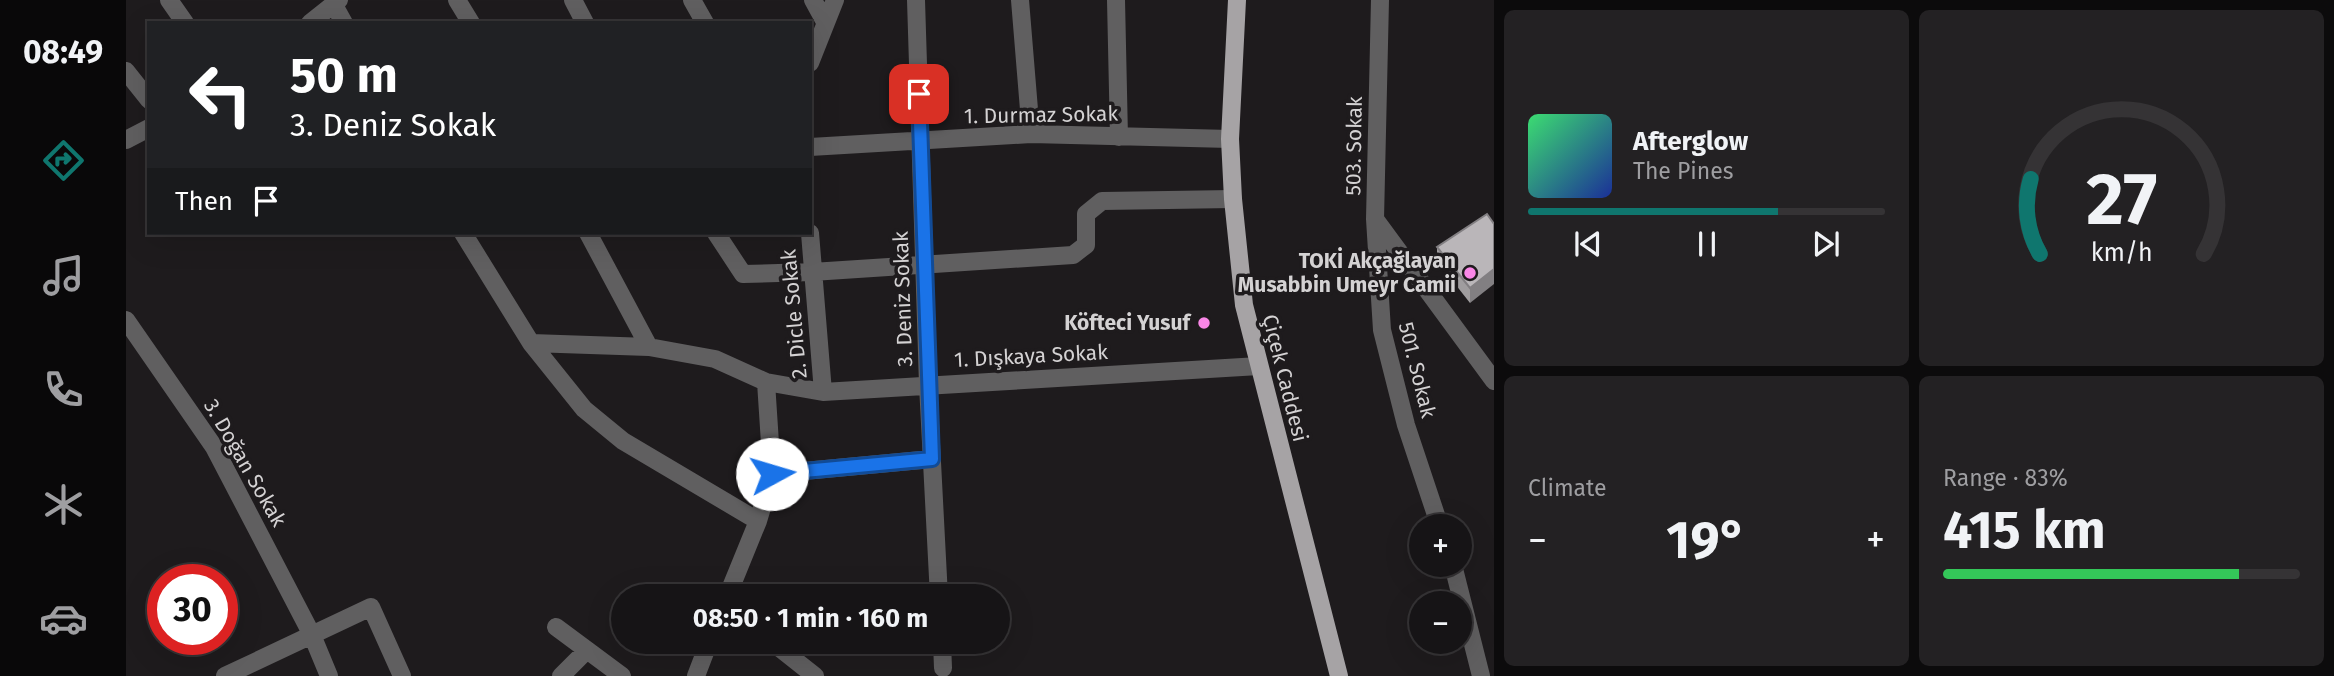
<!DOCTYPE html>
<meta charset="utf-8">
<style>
body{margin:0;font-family:"Fira Sans",sans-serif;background:#232123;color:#f1f3f6;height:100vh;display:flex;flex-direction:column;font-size:26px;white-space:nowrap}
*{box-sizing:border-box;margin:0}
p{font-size:23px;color:#9e9ea1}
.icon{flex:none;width:38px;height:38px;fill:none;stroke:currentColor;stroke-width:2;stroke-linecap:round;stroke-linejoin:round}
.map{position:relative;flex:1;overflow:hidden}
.drawer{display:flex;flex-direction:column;gap:10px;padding:10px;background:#0c0b0c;width:840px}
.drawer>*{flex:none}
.hud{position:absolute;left:21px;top:21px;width:665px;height:214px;border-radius:0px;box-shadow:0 7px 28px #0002,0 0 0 2px #353335;background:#202124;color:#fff;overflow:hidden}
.tools{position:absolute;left:1283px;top:514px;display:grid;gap:14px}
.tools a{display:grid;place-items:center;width:63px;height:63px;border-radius:50%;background:#161416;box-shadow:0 7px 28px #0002,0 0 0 2px #353335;font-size:35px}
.speed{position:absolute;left:21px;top:564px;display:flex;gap:14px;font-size:35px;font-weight:700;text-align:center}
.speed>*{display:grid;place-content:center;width:91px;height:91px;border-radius:50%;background:#161416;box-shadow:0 7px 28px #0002,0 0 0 2px #353335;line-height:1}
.speed .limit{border:10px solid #d22;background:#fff;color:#111}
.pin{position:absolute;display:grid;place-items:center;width:60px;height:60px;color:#fff;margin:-30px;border-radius:14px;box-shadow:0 4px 10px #0006}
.me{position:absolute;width:77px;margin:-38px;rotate:84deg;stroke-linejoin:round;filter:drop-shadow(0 0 5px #0008)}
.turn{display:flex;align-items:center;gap:24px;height:147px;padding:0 28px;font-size:32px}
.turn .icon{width:91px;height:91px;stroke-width:2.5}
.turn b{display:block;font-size:49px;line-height:60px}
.then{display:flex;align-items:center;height:66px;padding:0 28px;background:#0003;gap:14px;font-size:26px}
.big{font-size:52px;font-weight:700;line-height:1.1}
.drawer .widget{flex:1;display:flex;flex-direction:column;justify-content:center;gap:10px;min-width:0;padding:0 24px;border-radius:10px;background:#232123}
.drawer .dial{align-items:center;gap:0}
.dial svg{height:182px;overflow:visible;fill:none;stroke:#353335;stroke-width:7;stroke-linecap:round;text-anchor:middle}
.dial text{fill:#f1f3f6;stroke:none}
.song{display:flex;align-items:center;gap:21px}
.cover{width:84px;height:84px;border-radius:10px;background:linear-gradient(135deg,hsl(140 70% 55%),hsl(230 70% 35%))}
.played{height:7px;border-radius:4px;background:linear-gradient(90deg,#0f766e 70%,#353335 70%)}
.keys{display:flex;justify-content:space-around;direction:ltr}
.heat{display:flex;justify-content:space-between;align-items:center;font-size:38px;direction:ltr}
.charge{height:10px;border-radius:5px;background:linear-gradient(90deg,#34c759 83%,#353335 0)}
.drawer .tiles{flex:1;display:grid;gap:10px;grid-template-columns:repeat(2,1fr)}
.trip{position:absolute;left:485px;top:584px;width:399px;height:70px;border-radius:35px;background:#161416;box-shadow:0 7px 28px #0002,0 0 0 2px #353335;font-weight:700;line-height:70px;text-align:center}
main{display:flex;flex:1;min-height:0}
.menu{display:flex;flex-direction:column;width:126px;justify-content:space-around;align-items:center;background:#090809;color:#9e9ea1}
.menu .icon{width:49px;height:49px}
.menu .selected{color:#0f766e}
.menu b{font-size:32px;color:#f1f3f6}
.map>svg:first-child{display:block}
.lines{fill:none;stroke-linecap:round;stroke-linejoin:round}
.minor{stroke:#605f60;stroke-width:18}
.major{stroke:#a6a3a5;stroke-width:18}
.wall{fill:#a09d9f}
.shaded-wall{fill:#827f82}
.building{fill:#bab6b9;stroke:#827f82;stroke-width:2}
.route-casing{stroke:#114b97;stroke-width:18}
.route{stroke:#1a73e8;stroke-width:12}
.poi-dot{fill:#fa87e7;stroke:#1e1b1d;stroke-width:2.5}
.labels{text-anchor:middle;stroke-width:7;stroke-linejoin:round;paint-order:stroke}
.street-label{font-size:21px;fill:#d4d2d3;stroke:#1e1b1d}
.poi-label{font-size:21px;font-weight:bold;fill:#d4d2d3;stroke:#1e1b1d;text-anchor:end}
</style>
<main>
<nav class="menu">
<b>08:49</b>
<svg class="icon selected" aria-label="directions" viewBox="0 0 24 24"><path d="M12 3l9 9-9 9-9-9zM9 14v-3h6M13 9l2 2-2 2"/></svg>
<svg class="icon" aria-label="music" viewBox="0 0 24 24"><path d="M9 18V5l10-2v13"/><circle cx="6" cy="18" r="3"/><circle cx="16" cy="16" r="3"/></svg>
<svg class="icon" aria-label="phone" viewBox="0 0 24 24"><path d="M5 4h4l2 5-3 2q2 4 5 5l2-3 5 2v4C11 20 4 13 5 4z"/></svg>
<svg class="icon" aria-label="climate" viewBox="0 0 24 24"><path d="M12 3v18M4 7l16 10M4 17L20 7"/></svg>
<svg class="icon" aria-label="car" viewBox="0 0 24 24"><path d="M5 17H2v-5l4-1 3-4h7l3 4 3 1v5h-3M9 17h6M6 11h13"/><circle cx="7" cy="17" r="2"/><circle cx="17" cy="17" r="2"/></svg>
</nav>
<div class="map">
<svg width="1368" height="676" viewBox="0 0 1368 676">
<rect width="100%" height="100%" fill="#1e1b1d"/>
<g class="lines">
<path class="minor" d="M 43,0 L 59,23
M 331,0 L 345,23
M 447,0 L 459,23
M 566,0 L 579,23
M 687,0 L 699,22
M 790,0 L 802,385 L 813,597
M 894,0 L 905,134
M 990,0 L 993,137
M 1254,0 L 1249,219 L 1368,381
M 208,5 L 218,23
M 184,23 L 213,0
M 684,63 L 709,0
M 0,71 L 23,100
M 0,140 L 23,128
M 684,147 L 905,134 L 1104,139
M 1249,219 L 1256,330 L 1280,425 L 1314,527
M 337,233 L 405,343 L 523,347 L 589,359 L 640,382 L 646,474 L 632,521 L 601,597
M 462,233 L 523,347
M 590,233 L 617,274 L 686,272 L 947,255 L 960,245 L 960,214 L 976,201 L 1107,199
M 684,233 L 697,392
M 0,320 L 88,447 L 186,635 L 203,676
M 405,343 L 458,409 L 497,441 L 632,521
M 640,382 L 697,392 L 1133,366
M 646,474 L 806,459
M 1327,565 L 1355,676
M 430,627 L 496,676
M 646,642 L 689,676
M 816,642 L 817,668
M 99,676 L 245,607 L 276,676
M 435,676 L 460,651
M 570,676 L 583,642"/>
<path class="major" d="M 1111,0 L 1104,139 L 1107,199 L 1118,305 L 1213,676"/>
</g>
<path class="wall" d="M 1361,214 L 1344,303 L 1311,261 L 1311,247 Z"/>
<path class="shaded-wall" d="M 1368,269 L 1368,284 L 1344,303 L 1344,288 Z"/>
<path class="building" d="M 1361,214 L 1368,224 L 1368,269 L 1344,288 L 1311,247 Z"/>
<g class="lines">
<defs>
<path id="route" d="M 646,474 L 806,459 L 793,94"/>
</defs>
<use href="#route" class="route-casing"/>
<use href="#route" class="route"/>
</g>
<g class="poi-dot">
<circle cx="1344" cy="273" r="7"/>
<circle cx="1078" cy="323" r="7"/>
</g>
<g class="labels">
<g class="street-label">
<text transform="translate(915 115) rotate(-1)" y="7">1. Durmaz Sokak</text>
<text transform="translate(1228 146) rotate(-89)" y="7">503. Sokak</text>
<text transform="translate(777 299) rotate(-92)" y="7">3. Deniz Sokak</text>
<text transform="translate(668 314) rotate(-95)" y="7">2. Dicle Sokak</text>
<text transform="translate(905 356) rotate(-3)" y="7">1. Dışkaya Sokak</text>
<text transform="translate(1291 370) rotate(76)" y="7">501. Sokak</text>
<text transform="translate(1159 378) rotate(76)" y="7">Çiçek Caddesi</text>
<text transform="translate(119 463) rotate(60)" y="7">3. Doğan Sokak</text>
</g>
<g class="poi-label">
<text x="1330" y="268">TOKİ Akçağlayan<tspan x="1330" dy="24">Musabbin Umeyr Camii</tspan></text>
<text x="1064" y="330">Köfteci Yusuf</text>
</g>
</g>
</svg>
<div class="tools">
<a>+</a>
<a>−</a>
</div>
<div class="speed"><div class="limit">30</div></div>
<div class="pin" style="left:793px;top:94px;background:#d93025"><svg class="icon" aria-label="arrive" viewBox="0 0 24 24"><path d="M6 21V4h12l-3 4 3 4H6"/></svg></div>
<svg class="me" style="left:646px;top:474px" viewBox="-20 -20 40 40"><circle r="19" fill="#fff"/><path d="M0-13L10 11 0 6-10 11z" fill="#1a73e8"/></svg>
<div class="trip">08:50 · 1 min · 160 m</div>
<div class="hud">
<div class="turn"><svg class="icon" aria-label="left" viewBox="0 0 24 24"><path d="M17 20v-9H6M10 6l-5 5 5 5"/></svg><div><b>50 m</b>3. Deniz Sokak</div></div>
<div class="then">Then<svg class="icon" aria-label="arrive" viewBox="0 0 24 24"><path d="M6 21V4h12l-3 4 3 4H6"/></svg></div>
</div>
</div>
<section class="drawer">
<div class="tiles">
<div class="widget">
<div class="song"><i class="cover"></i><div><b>Afterglow</b><p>The Pines</p></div></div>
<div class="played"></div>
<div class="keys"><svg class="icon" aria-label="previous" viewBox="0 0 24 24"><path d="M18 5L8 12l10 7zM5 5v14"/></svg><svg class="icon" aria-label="pause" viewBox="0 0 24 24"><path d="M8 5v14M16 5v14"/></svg><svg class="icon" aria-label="next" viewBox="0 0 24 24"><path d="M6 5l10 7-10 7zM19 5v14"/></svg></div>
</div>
<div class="widget dial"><svg viewBox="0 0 100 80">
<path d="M14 69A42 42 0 1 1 86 69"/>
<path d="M14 69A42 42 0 0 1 10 36" stroke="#0f766e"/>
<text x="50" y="56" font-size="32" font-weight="700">27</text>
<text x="50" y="72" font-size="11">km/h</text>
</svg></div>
<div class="widget"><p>Climate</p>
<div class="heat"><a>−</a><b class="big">19°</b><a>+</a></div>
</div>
<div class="widget"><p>Range · 83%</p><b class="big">415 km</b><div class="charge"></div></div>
</div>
</section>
</main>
